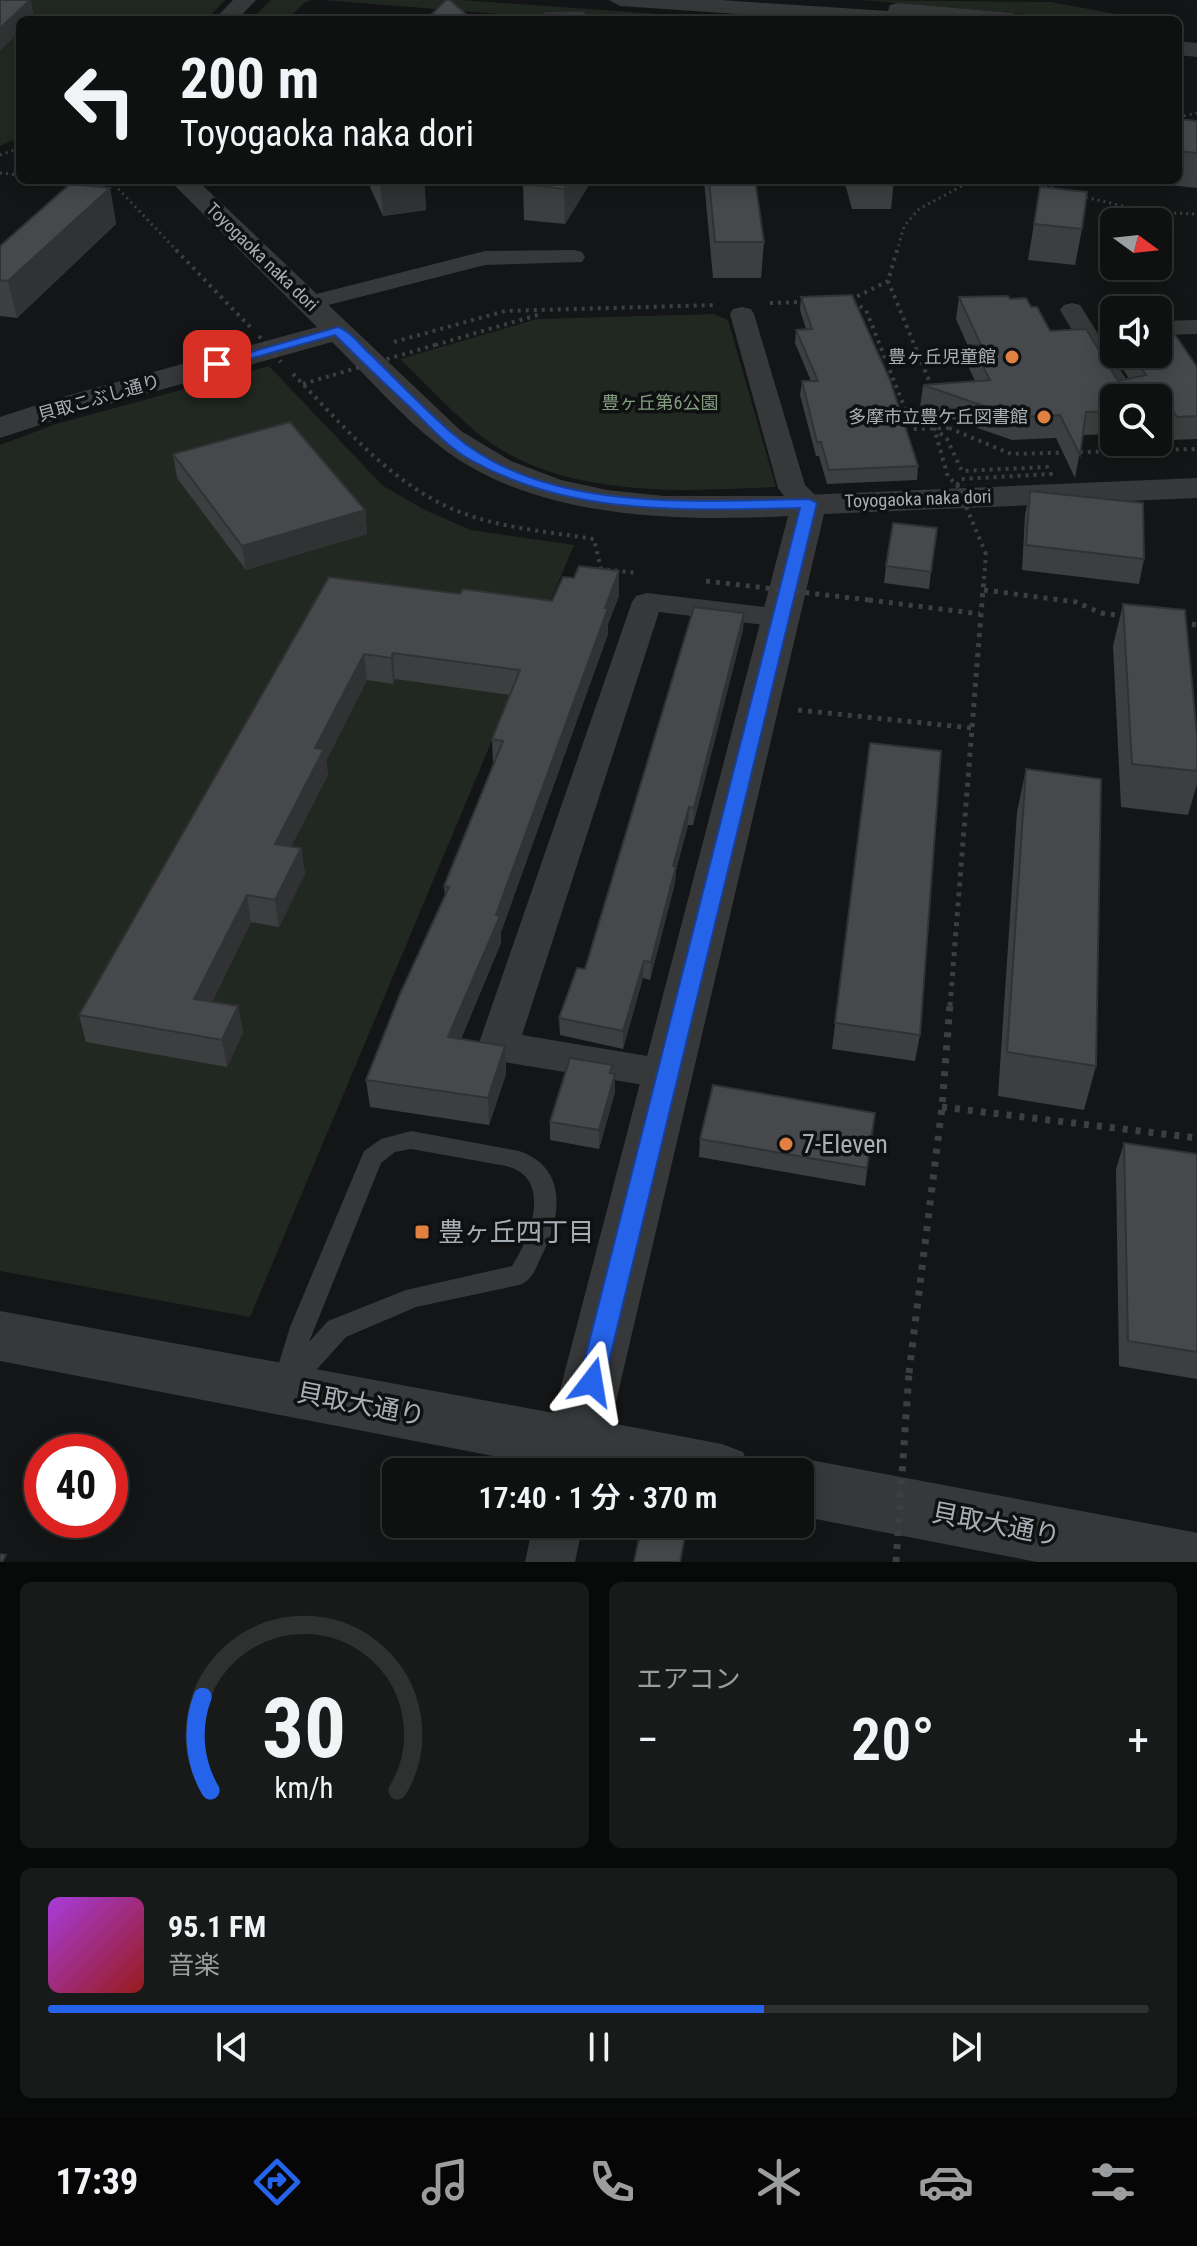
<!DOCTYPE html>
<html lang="ja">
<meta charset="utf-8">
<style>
body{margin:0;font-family:"Roboto Condensed","Noto Sans JP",sans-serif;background:#181919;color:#f1f3f6;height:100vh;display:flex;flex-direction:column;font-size:30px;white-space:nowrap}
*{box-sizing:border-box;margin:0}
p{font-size:26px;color:#9b9d9f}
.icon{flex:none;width:44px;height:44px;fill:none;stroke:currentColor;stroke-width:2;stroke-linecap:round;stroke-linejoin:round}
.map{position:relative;height:1562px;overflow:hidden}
.side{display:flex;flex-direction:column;gap:20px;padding:20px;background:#080909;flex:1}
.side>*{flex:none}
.banner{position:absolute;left:16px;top:16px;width:1166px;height:168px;border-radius:12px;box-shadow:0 4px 20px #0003,0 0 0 2px #2f3030;background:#0f1010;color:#f1f3f6;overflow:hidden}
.needle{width:52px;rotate:105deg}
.buttons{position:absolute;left:1100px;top:208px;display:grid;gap:16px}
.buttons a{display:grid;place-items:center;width:72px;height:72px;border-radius:12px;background:#0f1010;box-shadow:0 4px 20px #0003,0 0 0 2px #2f3030;font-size:40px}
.speed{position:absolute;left:24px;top:1434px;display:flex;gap:16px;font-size:40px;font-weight:700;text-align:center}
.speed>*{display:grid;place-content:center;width:104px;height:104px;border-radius:50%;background:#0f1010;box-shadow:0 4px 20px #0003,0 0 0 2px #2f3030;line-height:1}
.speed .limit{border:12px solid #d22;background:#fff;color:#111}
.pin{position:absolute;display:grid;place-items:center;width:68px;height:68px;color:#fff;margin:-34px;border-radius:16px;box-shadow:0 4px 12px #0006}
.me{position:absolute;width:88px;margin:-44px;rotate:14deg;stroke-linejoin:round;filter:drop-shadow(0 0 6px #0008)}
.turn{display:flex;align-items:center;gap:28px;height:168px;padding:0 32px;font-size:36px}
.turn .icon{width:104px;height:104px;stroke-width:2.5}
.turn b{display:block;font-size:56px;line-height:68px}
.big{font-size:60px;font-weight:600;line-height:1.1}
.side .tile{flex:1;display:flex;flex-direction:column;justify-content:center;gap:12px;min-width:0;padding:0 28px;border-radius:12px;background:#181919}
.side .dial{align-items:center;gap:0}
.dial svg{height:208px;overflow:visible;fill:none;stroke:#2f3030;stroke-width:7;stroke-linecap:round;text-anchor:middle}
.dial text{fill:#f1f3f6;stroke:none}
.song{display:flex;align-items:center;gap:24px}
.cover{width:96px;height:96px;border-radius:12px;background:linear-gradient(135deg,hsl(280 70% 55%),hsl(0 70% 35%))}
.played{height:8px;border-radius:4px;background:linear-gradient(90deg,#2563eb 65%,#2f3030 65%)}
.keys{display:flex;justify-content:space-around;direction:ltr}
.heat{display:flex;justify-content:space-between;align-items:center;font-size:44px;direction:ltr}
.side .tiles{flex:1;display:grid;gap:20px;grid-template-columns:1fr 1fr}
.tile:last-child{grid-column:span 2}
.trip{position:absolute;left:382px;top:1458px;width:432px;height:80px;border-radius:12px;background:#0f1010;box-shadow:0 4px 20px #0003,0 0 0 2px #2f3030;font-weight:600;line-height:80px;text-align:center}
.menu{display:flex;height:128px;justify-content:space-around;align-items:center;background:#060606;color:#9b9d9f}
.menu .icon{width:56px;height:56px}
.menu .active{color:#2563eb}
.menu b{font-size:36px;color:#f1f3f6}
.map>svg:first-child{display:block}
.green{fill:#212821}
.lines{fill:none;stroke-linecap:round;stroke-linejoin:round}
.path-far3{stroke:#3c3f41;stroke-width:3;stroke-dasharray:2 4;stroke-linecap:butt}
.path-far2{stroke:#3c3f41;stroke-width:4;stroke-dasharray:3 5;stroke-linecap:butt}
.path-far1{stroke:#3c3f41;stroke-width:5;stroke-dasharray:4 6;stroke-linecap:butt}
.path{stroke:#3c3f41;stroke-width:7;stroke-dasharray:5 8;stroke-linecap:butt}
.service{fill:#36383a;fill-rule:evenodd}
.minor{fill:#36383a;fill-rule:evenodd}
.tertiary{fill:#36383a;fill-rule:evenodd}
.path-bridge-far2{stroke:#3c3f41;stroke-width:4;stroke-dasharray:3 5;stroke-linecap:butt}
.path-bridge-far1{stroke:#3c3f41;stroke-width:5;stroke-dasharray:4 6;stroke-linecap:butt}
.path-bridge{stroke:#3c3f41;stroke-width:7;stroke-dasharray:5 8;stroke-linecap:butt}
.wall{fill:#3c3e40}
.shaded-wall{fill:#313234}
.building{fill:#46484b;stroke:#313234;stroke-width:2}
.route{fill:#2563eb;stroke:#184099;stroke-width:2}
.poi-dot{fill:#e08142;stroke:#0f1011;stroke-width:3}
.labels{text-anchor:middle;stroke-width:7;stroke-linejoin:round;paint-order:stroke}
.far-street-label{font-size:18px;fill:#a7afb5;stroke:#0f1011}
.far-poi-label{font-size:18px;fill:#a7afb5;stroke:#0f1011;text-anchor:end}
.far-park-label{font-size:18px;fill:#869e80;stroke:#0f1011}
.near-poi-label{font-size:26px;fill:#a7afb5;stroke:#0f1011;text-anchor:start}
.near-street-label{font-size:26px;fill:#a7afb5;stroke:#0f1011}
</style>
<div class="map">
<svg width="1197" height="1562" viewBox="0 0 1197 1562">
<rect width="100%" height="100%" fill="#141516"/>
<path class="green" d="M 0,0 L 225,0 L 206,20 L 20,20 L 20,137 L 0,146 Z
M 271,0 L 311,0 L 304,3 L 287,20 L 251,20 Z
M 324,0 L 461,0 L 743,20 L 572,20 Z
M 862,0 L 1051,2 L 1143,19 L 1151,15 L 1175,20 L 1095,20 Z
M 714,314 L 728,320 L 776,487 C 681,492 559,498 480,435 C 452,412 426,384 400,359 L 537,319 Z
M 269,366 L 383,486 L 425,510 L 471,530 L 574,545 L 250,1317 L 0,1271 L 0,445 L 56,424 Z"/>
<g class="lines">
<path class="path-far3" d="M 1178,117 L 1197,113
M 17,138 L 20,139
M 0,155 L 20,148
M 0,173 L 20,175
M 87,180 L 110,182
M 110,180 L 178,252
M 1028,180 L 1059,190
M 1080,196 L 1149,212 L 1197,214
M 897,252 L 904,226 L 919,209 L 973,180"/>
<path class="path-far2" d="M 176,250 L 250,327
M 897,250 L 888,281 L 933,390
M 850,300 L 888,281
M 853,302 L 866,310 L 913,429 L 949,428 L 942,410
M 770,303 L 804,302
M 394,342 L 505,311 L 716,305
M 435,345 L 541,314
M 293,374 C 345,427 395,490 468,515 C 508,529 552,532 594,539 L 601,569 L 638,573
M 303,384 L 333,375
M 934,428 L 947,439 L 962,471 L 1047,467 L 1051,474 L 961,479 L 957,485 L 948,477 Z
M 949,428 L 1011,454 L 1197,449
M 984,579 L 986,554"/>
<path class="path-far1" d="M 984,590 L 1076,602 L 1101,613 L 1125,616
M 869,600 L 980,614
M 1182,623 L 1197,625
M 798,710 L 972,728
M 950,1006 L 984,577"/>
<path class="path" d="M 942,1107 L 1197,1138
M 909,1373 L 942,1107 L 950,1004"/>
<path class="service" d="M 411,1131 L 519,1151 C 569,1168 561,1218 541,1257 C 536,1268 532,1281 519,1285 L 416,1307 L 346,1337 L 292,1397 L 283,1400 L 274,1397 L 271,1389 L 290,1327 L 364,1151 L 381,1139 ZM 411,1149 L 506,1166 C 554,1178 530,1238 512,1266 L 406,1290 L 328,1321 L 309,1342 L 381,1163 L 395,1152 Z"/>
<path class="minor" d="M 574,250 L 582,252 L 585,257 L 582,262 L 485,265 L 309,310 L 301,308 L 297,303 L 301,298 L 485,251 Z
M 1072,303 L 1080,305 L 1138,398 L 1114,398 L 1114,401 L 1060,310 L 1064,305 Z
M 742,307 L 751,309 L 754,314 L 805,485 L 823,503 L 819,509 C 801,513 788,503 778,488 L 730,314 L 733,309 Z
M 1197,320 L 1197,334 L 1158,335 L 1158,321 Z
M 647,593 L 781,609 L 792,612 L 796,618 L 792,624 L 781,627 L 659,612 L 522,1035 L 683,1062 L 689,1073 L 683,1084 L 669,1089 L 498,1061 L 484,1057 L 478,1046 L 632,602 L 636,596 Z
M 533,1524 L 583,1524 L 575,1562 L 525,1562 Z"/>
<path class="tertiary" d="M 233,0 L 256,0 L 237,20 L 214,20 Z
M 609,0 L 720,0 L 888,11 L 890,5 L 898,3 L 1013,13 L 1024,20 L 826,20 L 620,6 Z
M 1178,41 L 1197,43 L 1197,57 L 1178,55 Z
M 169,180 L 197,180 L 461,431 L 511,461 L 561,480 L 607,490 L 664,496 L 781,496 L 1197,478 L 1197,498 L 824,514 L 611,1423 L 722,1444 L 743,1452 L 752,1472 L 576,1472 L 0,1361 L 0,1311 L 554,1413 L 788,516 C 675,522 530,519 437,444 C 399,414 367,376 332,342 L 77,413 L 0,438 L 0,417 L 55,399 L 317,327 Z
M 800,1458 L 1193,1532 L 1197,1533 L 1197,1562 L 1037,1562 L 800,1516 L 800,1472 L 776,1472 L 779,1467 Z"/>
<path class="path-bridge-far2" d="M 259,336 L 281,362
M 333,375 L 435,345
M 957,485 L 986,554"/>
<path class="path-bridge-far1" d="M 706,581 L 869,600"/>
<path class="path-bridge" d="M 896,1562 L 909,1373"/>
</g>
<path class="wall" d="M 1178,119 L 1197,121 L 1197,188 L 1160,184 L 1160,180 L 1178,180 Z
M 367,180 L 424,180 L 426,210 L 383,216 Z
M 526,180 L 592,180 L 565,224 L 524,220 L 523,184 Z
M 704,180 L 755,180 L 764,242 L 761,278 L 713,278 Z
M 844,180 L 894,180 L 891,209 L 852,209 Z
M 1040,187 L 1082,229 L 1075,265 L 1028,260 Z
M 110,188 L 116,224 L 17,318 L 0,316 L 0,246 Z
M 801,297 L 918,466 L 917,480 L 827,484 L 819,456 L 816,456 L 800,395 L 802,381 L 811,381 L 795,343 L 796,330 L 806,329 L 800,310 Z
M 959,297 L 1010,299 L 1031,307 L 1050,331 L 1118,381 L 1129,379 L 1114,354 L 1158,354 L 1197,367 L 1197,439 L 1171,440 L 1166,432 L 1158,432 L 1158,398 L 1114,398 L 1114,434 L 1083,435 L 1075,478 L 1056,438 L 1012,440 L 920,408 L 923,385 L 975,381 L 969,368 L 971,353 L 956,319 Z
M 173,454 L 365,510 L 367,534 L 246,570 L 177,478 Z
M 1030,491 L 1144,559 L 1139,584 L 1022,570 L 1025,515 Z
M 886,566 L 931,572 L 929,589 L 884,583 Z
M 619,571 L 619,596 L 608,624 L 608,634 L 501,932 L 501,943 L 461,1039 L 505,1046 L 506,1074 L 489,1125 L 370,1107 L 366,1080 L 445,896 L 444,886 L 493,765 L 492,739 L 510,695 L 395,679 L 393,684 L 367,680 L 326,761 L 328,775 L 291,846 L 301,848 L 305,874 L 279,927 L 251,922 L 212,1002 L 238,1006 L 243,1033 L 227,1067 L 86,1042 L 79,1015 L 329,577 L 460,594 L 552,601 L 574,578 Z
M 1123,604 L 1197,735 L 1197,784 L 1188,815 L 1121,807 L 1113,646 Z
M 744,613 L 743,630 L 693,825 L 688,825 L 676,870 L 675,883 L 650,980 L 643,978 L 623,1049 L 560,1035 L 559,1018 L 585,969 Z
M 870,743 L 920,1035 L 915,1061 L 832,1049 Z
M 1026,769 L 1096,1066 L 1084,1110 L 998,1096 L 1017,812 Z
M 613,1065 L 613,1074 L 615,1074 L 615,1092 L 599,1149 L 550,1140 L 550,1122 Z
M 875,1113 L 865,1186 L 699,1157 L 700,1139 Z
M 1124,1143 L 1197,1154 L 1197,1379 L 1119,1366 L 1116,1169 Z"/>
<path class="shaded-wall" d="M 30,0 L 31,0 L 34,17 L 31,20 L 20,20 L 20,31 L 0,51 L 0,28 Z
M 380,180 L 424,180 L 426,210 L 383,216 Z
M 570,180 L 592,180 L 565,224 L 564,189 Z
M 110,188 L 116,224 L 17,318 L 8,281 Z
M 365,510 L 367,534 L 246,570 L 242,546 Z
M 619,571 L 619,596 L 608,624 L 608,634 L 501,932 L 501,943 L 450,1064 L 448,1037 L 496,915 Z
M 744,613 L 743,630 L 693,825 L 694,808 Z
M 393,653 L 395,679 L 393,684 L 391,658 Z
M 364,654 L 367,680 L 326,761 L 328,775 L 279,871 L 275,844 L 315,748 Z
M 689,807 L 688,825 L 676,870 L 675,883 L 650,980 L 651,962 L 673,866 Z
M 301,848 L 305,874 L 279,927 L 275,900 Z
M 247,895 L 251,922 L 200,1026 L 194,999 Z
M 644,961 L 643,978 L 623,1049 L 623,1031 Z
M 238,1006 L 243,1033 L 227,1067 L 222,1040 Z
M 505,1046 L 506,1074 L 489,1125 L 488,1098 Z
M 615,1074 L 615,1092 L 599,1149 L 599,1130 Z"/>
<path class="building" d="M 0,0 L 30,0 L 0,28 Z
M 446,0 L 450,0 L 469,17 L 465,20 L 426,20 Z
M 584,12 L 586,20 L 546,20 L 545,13 Z
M 1178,119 L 1197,121 L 1197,153 L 1178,151 Z
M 526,180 L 570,180 L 564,189 L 523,184 Z
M 709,180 L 755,180 L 764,242 L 715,242 Z
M 70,184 L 110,188 L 8,281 L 0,280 L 0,246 Z
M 1040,187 L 1087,192 L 1082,229 L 1034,224 Z
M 852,295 L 890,380 L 918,466 L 829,470 L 821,442 L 817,442 L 802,381 L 818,381 L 796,330 L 812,329 L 801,297 Z
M 1008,296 L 1010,299 L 1026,298 L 1031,307 L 1037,307 L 1050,331 L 1086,329 L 1118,381 L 1146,375 L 1133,354 L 1158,354 L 1158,320 L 1165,320 L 1197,367 L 1197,416 L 1177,417 L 1172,409 L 1158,409 L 1158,398 L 1114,398 L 1114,411 L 1086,412 L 1080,455 L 1060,415 L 1016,417 L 923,385 L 990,380 L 972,345 L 981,345 L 959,297 Z
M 290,422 L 365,510 L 242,546 L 173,454 Z
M 1030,491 L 1143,503 L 1144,559 L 1026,545 Z
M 893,523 L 937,528 L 931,572 L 886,566 Z
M 579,566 L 619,571 L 605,608 L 608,608 L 496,915 L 500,916 L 448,1037 L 505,1046 L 488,1098 L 366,1080 L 400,994 L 449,887 L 444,886 L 503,741 L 492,739 L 520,670 L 393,653 L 391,658 L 364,654 L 315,748 L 324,749 L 275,844 L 301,848 L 275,900 L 247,895 L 194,999 L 238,1006 L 222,1040 L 79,1015 L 329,577 L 460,594 L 463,589 L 552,601 L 563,577 L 574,578 Z
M 1123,604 L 1185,610 L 1197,735 L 1197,771 L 1132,764 Z
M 694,607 L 744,613 L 694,808 L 689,807 L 673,866 L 676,866 L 651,962 L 644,961 L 623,1031 L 559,1018 L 577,968 L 585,969 Z
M 870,743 L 941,751 L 920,1035 L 835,1023 Z
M 1026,769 L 1101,779 L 1096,1066 L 1007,1052 Z
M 570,1058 L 613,1065 L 610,1073 L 615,1074 L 599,1130 L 550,1122 Z
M 713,1085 L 875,1113 L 867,1168 L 700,1139 Z
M 1124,1143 L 1197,1154 L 1197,1352 L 1128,1341 Z
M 642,1524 L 652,1524 L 686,1531 L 680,1562 L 634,1562 Z
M 0,1554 L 6,1555 L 2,1562 L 0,1562 Z"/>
<path class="route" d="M 338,327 C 350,331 360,345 370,354 C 397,380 424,409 453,434 C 545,514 696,501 809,499 L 817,503 L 604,1382 L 601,1390 L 592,1393 L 583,1390 L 579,1382 L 800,508 C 687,510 571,517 469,459 C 448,447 431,428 414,411 C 387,386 361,361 335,335 L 217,368 L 210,364 Z"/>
<g class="poi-dot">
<circle cx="1012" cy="357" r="8"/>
<circle cx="1044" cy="417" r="8"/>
<circle cx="786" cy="1144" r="8"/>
<rect x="414" y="1224" width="16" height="16" rx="4"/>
</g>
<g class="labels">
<g class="far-street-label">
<text transform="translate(262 257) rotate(44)" y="6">Toyogaoka naka dori</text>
<text transform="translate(99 398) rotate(-16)" y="6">貝取こぶし通り</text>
<text transform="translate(918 499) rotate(-2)" y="6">Toyogaoka naka dori</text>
</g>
<g class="far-poi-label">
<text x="996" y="363">豊ヶ丘児童館</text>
<text x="1028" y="423">多摩市立豊ケ丘図書館</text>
</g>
<g class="far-park-label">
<text x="660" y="409">豊ヶ丘第6公園</text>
</g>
<g class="near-poi-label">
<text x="802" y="1153">7-Eleven</text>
<text x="438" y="1241">豊ヶ丘四丁目</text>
</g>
<g class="near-street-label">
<text transform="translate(361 1404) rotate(11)" y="9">貝取大通り</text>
<text transform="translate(996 1524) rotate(11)" y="9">貝取大通り</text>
</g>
</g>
</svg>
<div class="buttons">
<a><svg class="needle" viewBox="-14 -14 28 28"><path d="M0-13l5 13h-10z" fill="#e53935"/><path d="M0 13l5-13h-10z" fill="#9b9d9f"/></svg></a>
<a><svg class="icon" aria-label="sound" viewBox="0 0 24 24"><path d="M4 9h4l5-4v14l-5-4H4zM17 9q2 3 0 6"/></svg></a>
<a><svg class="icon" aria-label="search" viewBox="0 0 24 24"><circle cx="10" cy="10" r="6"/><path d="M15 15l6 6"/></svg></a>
</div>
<div class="speed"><div class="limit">40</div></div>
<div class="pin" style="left:217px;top:364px;background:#d93025"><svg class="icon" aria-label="arrive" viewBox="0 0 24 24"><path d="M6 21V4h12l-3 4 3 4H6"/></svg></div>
<svg class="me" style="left:592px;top:1382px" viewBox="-20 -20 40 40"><path d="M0-17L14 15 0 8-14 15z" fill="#2563eb" stroke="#fff" stroke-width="4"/></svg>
<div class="trip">17:40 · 1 分 · 370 m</div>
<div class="banner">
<div class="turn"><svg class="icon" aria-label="left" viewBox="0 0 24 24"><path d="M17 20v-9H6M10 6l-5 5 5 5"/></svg><div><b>200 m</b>Toyogaoka naka dori</div></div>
</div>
</div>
<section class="side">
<div class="tiles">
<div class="tile dial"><svg viewBox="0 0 100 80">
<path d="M14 69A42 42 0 1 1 86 69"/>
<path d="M14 69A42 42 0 0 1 11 33" stroke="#2563eb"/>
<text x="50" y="56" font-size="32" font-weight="700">30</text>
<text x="50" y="72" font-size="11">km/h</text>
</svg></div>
<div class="tile"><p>エアコン</p>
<div class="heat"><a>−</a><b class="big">20°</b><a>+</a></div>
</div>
<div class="tile">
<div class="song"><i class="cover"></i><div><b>95.1 FM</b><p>音楽</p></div></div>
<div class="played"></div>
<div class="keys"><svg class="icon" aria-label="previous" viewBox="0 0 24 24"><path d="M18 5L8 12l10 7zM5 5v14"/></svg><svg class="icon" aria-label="pause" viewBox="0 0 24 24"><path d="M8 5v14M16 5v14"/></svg><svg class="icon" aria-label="next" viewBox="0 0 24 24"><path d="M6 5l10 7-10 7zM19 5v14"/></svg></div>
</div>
</div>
</section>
<nav class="menu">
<b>17:39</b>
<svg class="icon active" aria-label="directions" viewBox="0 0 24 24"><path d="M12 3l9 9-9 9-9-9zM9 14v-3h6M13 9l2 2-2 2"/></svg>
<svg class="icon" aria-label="music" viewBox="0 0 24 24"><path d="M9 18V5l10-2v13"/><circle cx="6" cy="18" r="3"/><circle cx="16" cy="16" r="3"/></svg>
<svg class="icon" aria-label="phone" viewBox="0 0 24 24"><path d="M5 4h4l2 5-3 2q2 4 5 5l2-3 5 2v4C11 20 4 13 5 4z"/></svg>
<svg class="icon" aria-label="climate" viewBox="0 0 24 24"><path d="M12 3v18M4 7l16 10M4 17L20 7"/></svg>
<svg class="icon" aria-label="car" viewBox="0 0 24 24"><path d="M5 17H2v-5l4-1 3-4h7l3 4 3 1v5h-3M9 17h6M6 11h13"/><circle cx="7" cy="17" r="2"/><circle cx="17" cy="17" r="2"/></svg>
<svg class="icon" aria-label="filters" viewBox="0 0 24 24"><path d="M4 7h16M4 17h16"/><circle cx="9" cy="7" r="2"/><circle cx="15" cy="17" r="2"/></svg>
</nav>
